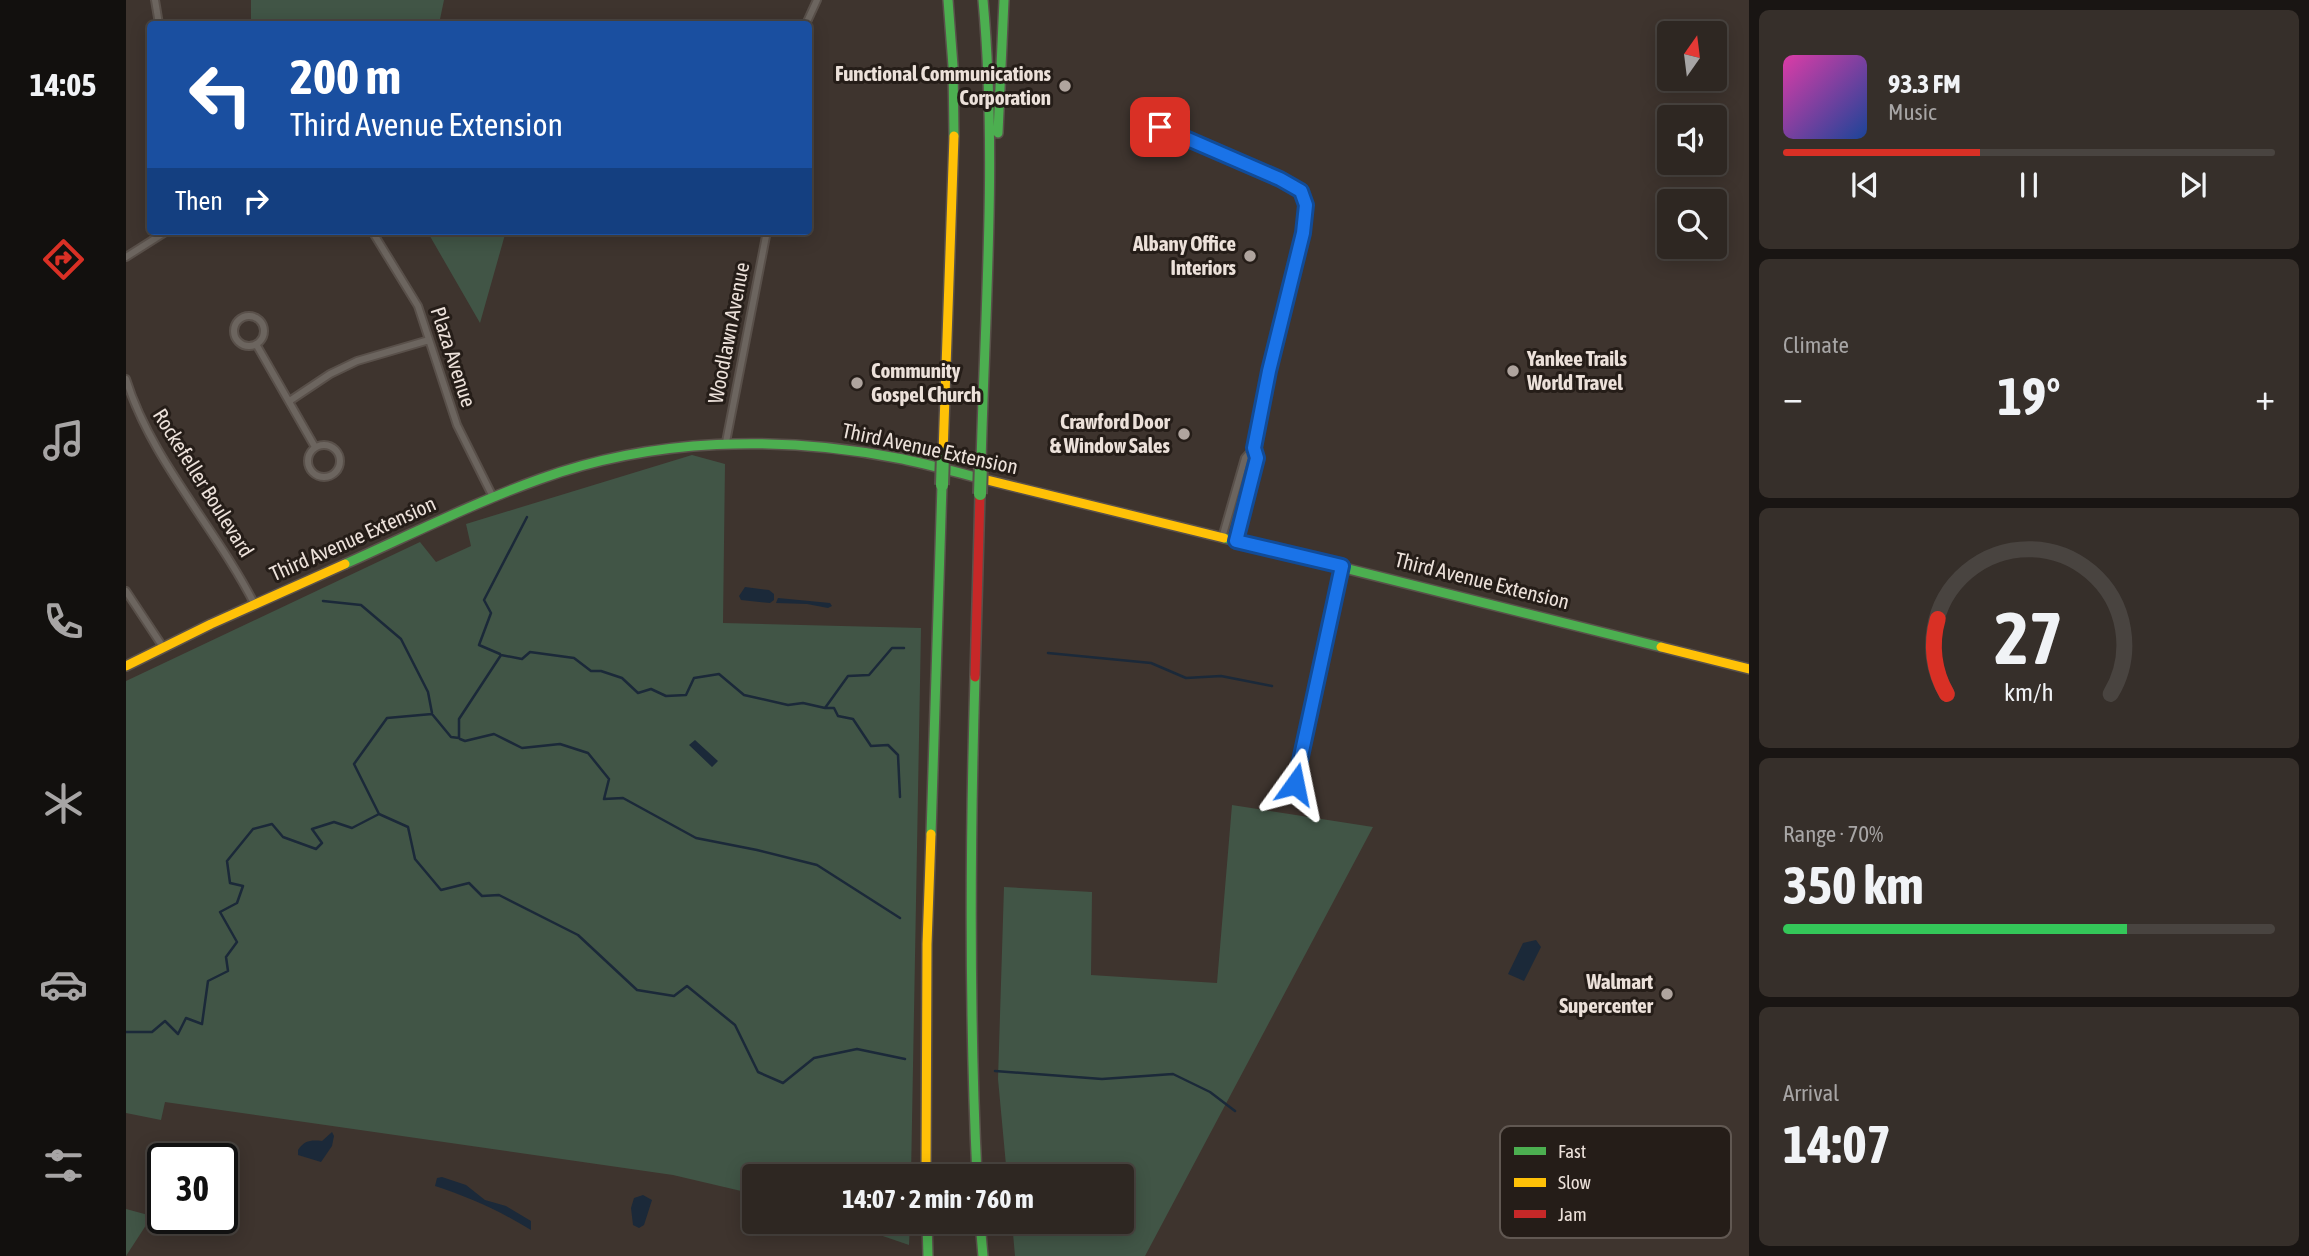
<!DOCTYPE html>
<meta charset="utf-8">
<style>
body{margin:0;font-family:"Asap Condensed",sans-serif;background:#362f2a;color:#f1f3f6;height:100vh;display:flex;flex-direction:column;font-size:26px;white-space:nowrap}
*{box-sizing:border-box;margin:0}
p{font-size:23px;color:#a7a5a5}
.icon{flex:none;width:38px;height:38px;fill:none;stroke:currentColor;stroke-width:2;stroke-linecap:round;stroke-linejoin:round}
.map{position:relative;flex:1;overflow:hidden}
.panel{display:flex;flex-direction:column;gap:10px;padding:10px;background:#191513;width:560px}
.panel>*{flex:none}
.top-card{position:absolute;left:21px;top:21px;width:665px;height:214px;border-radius:7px;box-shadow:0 4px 18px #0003,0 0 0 2px #494440;background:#1a4fa0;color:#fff;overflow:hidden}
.needle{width:46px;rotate:14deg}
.controls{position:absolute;left:1531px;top:21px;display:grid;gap:14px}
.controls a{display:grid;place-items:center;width:70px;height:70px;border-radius:7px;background:#2e2722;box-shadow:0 4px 18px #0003,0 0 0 2px #494440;font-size:35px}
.speed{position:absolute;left:21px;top:1143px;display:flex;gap:14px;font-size:35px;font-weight:700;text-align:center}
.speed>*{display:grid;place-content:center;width:91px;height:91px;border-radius:50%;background:#2e2722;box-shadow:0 4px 18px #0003,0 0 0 2px #494440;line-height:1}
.speed .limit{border:4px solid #111;border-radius:10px;background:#fff;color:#111}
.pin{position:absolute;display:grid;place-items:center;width:60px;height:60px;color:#fff;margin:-30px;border-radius:14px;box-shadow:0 4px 10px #0006}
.me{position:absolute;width:77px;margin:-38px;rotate:12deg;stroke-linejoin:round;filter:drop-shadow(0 0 5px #0008)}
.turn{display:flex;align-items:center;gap:24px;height:147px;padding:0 28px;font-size:32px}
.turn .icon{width:91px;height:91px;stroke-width:2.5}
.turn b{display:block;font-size:49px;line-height:60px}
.then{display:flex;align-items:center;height:66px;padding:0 28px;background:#0003;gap:14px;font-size:26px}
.big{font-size:52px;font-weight:700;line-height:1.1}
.panel .card{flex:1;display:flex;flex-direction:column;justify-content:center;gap:10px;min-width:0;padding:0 24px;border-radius:10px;background:#362f2a}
.panel .dial{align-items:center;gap:0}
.dial svg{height:182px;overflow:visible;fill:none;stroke:#494440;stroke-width:7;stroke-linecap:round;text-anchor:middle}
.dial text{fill:#f1f3f6;stroke:none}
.song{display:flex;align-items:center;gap:21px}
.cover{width:84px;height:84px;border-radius:10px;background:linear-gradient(135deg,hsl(320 70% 55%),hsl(220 70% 35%))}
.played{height:7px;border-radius:4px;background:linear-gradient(90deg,#d93025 40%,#494440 40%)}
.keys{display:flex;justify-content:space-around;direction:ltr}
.heat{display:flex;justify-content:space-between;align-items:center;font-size:38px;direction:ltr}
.charge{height:10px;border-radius:5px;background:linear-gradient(90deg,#34c759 70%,#494440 0)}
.trip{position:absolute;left:616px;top:1164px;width:392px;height:70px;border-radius:7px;background:#2e2722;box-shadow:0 4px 18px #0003,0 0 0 2px #494440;font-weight:700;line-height:70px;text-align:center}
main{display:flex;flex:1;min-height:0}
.tab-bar{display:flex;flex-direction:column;width:126px;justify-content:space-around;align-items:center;background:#12100e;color:#a7a5a5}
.tab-bar .icon{width:49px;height:49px}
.tab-bar .active{color:#d93025}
.tab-bar b{font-size:32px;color:#f1f3f6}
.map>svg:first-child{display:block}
.green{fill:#415546}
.water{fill:#1b2939}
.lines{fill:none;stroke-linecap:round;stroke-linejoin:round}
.stream{stroke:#1b2939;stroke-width:2.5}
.street-casing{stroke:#59504a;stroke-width:10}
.fast-casing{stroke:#59504a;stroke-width:12}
.slow-casing{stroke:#59504a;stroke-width:12}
.jam-casing{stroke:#59504a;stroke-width:12}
.street{stroke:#6c655f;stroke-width:6}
.fast{stroke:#4caf50;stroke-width:9}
.slow{stroke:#ffc107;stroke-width:9}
.jam{stroke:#c62828;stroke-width:9}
.fast-bridge-casing{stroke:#59504a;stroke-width:16;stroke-linecap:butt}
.fast-bridge{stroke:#4caf50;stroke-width:12}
.route-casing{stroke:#114b97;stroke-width:18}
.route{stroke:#1a73e8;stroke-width:12}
.poi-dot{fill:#afa49e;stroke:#251d18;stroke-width:2.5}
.labels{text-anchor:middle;stroke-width:6;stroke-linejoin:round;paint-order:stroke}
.poi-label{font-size:21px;font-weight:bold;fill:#ece1da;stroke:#251d18;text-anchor:end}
.street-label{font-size:21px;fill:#ece1da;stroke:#251d18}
.key{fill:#251d18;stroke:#615852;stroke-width:2}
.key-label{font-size:19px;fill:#ece1da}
</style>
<main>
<nav class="tab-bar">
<b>14:05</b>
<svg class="icon active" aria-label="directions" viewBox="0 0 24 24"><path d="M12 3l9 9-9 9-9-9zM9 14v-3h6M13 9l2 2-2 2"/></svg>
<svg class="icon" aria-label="music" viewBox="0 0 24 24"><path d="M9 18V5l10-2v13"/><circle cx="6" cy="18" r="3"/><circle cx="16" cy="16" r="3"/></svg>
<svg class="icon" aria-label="phone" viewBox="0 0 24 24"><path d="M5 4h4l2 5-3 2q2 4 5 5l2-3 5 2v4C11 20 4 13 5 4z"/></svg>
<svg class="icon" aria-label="climate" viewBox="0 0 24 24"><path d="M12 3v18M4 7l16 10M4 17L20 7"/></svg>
<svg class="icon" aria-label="car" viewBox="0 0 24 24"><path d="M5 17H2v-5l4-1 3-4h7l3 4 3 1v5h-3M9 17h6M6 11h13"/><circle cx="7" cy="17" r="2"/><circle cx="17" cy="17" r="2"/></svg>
<svg class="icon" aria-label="filters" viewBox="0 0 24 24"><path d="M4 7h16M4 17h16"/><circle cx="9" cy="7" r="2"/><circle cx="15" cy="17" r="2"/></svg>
</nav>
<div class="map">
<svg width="1623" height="1256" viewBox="0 0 1623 1256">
<rect width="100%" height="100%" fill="#3e342e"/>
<path class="green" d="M 125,0 L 318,0 L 313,24 L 125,24 Z
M 301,231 L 380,231 L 354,323 Z
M 566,455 L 599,464 L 597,623 L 795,628 L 785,1176 L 628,1176 L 628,1194 L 547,1175 L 39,1102 L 35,1120 L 0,1113 L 0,681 L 294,542 L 310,562 L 345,546 L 340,524 Z
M 1106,805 L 1247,827 L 1019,1256 L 889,1256 L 886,1222 L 996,1222 L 996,1176 L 881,1176 L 872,1079 L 878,887 L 966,892 L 965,975 L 1091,983 Z
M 0,1209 L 26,1216 L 0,1256 Z
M 716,1222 L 784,1222 L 783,1245 Z"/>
<path class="water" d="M 619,587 L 643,590 L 648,594 L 648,600 L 644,603 L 615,600 L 613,596 Z
M 652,598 L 704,603 L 706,606 L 702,608 L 681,604 L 650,603 Z
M 569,740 L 592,761 L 586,767 L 563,745 Z
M 1410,940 L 1415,947 L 1398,981 L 1382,974 L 1397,943 Z
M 206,1132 L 208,1136 L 206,1146 L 195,1162 L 172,1155 L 172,1150 C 179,1140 185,1140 196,1141 Z
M 316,1177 L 340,1185 L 359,1200 L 380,1206 L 405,1221 L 405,1230 C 374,1211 343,1197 309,1186 L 311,1178 Z
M 517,1195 L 526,1200 L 518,1225 L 513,1228 L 507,1225 L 505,1208 L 508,1198 Z"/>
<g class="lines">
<path class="stream" d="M 197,601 L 235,605 L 275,639 L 302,692 L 306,713
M 922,653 L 1025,663 L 1060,678 L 1095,676 L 1146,686
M 374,654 L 353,645 L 365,613 L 358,600 L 401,517
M 699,708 L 708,708 L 712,716 L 727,719 L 745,746 L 762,745 L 772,755 L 774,797
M 334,739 L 339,741 L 368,734 L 396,748 L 434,744 L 462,753 L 483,779 L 478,799 L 497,798 L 570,838 L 631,850 L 691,865 L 774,918
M 253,814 L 282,827 L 289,859 L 315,890 L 343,883 L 356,896 L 373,895 L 452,935 L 511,990 L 548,996 L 561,986 L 609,1025 L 632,1072 L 657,1083 L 688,1058 L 731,1049 L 779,1059
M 0,1032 L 26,1032 L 39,1021 L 52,1034 L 60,1018 L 76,1024 L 82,981 L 102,971 L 100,957 L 111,942 L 94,912 L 111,903 L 117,886 L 104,883 L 101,861 L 127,829 L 146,824 L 157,837 L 190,849 L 196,843 L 186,829 L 208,822 L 226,828 L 253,814 L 228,764 L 261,718 L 306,714 L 325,737 L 333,738 L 333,719 L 375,655 L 396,659 L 404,652 L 448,658 L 465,671 L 475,671 L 496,678 L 512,693 L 525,689 L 540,696 L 560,695 L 568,678 L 593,674 L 618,695 L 662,705 L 677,703 L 699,708 L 722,676 L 743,675 L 766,648 L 778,648
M 869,1071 L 976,1079 L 1047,1074 L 1084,1092 L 1109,1111"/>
<defs>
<path id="street" d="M 29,0 L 33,24
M 680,24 L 691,0
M 1020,133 L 1034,127 L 1040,128 L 1142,172 L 1167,186 L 1175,191 L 1180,205 L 1177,233 L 1143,371 L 1128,448 L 1131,458 L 1110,541
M 246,231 L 292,306 L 331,425 L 367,497
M 0,257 L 41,231
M108 331a15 15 0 1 1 30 0a15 15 0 1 1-30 0Z
M 130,344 L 189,447
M 0,379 C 25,460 90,528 129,605
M 165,400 L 204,374 L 231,361 L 303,340
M 600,442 L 641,231
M182 461a16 16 0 1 1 32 0a16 16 0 1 1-32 0Z
M 1096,538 L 1119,458 L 1128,448
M 0,591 L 37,647
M 1169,784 L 1215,566"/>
<path id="fast" d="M 822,0 L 827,66 L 828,136
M 872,133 L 878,0
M 855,463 C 859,309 871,154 857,0
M 1098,538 L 1535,647
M 219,564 C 284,535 347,503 414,479 C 527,438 653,435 771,458 C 798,463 826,471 853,478
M 849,677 C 844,843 843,1009 851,1176
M 805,834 L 816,485
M 801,1222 L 802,1256
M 854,1222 L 857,1256"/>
<path id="slow" d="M 817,454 L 828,136
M 853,478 L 1098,538
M 1535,647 L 1623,669
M 0,666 L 85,624 L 219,564
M 800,1176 L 801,944 L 805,834"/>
<path id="jam" d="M 849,677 L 854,494"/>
</defs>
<use href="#street" class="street-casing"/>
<use href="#fast" class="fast-casing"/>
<use href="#slow" class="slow-casing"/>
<use href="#jam" class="jam-casing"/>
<use href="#street" class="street"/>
<use href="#fast" class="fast"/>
<use href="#slow" class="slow"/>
<use href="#jam" class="jam"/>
<defs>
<path id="fast-bridge" d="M 816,485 L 817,454
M 854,494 L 855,463"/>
</defs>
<use href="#fast-bridge" class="fast-bridge-casing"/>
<use href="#fast-bridge" class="fast-bridge"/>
</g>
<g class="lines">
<defs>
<path id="route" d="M 1034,127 L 1154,179 L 1175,191 L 1180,205 L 1177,233 L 1143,371 L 1128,448 L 1131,458 L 1110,541 L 1216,566 L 1169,784"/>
</defs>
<use href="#route" class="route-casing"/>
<use href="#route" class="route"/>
</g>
<g class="poi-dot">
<circle cx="939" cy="86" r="7"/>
<circle cx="1124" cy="256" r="7"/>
<circle cx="1387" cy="371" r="7"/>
<circle cx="731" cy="383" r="7"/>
<circle cx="1058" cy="434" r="7"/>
<circle cx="1541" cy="994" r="7"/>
</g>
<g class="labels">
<g class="poi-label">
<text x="925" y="81">Functional Communications<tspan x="925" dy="24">Corporation</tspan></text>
<text x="1110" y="251">Albany Office<tspan x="1110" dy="24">Interiors</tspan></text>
<text x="1401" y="366" text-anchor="start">Yankee Trails<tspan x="1401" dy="24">World Travel</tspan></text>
<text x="745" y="378" text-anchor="start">Community<tspan x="745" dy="24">Gospel Church</tspan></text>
<text x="1044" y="429">Crawford Door<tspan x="1044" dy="24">&amp; Window Sales</tspan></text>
<text x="1527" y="989">Walmart<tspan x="1527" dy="24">Supercenter</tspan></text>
</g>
<g class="street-label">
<text transform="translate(603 333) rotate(-79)" y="7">Woodlawn Avenue</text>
<text transform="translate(327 357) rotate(72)" y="7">Plaza Avenue</text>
<text transform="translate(804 449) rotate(12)" y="7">Third Avenue Extension</text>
<text transform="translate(77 483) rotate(58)" y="7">Rockefeller Boulevard</text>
<text transform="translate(227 539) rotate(-24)" y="7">Third Avenue Extension</text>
<text transform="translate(1356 581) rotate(14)" y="7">Third Avenue Extension</text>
</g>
</g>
<rect x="1374" y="1126" width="231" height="112" rx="10" class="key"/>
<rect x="1388" y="1147" width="32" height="8" fill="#4caf50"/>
<rect x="1388" y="1178" width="32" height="9" fill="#ffc107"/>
<rect x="1388" y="1210" width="32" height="8" fill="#c62828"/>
<g class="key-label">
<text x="1432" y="1158">Fast</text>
<text x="1432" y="1189">Slow</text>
<text x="1432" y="1221">Jam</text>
</g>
</svg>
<div class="controls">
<a><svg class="needle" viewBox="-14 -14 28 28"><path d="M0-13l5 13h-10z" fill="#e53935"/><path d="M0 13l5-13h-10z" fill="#a7a5a5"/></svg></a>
<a><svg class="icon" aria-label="sound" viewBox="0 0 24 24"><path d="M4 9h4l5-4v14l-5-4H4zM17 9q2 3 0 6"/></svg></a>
<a><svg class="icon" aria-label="search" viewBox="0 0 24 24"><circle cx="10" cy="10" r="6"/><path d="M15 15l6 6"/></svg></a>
</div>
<div class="speed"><div class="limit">30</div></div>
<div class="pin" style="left:1034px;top:127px;background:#d93025"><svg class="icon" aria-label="arrive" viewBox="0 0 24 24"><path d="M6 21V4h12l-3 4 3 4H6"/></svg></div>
<svg class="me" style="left:1169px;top:784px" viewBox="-20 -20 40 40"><path d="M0-17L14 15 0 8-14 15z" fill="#1a73e8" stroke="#fff" stroke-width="4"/></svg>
<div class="trip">14:07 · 2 min · 760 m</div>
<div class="top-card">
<div class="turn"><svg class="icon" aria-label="left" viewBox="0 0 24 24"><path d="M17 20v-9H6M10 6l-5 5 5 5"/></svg><div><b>200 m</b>Third Avenue Extension</div></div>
<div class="then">Then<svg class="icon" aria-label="right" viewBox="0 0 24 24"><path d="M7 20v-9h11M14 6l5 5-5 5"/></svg></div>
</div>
</div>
<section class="panel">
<div class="card">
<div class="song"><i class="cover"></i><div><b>93.3 FM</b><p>Music</p></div></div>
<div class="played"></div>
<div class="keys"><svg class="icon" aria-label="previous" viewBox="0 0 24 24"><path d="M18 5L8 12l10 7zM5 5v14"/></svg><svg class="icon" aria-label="pause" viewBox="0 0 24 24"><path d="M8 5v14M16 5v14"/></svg><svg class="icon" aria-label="next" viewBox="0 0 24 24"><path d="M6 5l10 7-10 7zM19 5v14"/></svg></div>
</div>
<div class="card"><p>Climate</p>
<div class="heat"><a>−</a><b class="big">19°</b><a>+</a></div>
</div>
<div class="card dial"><svg viewBox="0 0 100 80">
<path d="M14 69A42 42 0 1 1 86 69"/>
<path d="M14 69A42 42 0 0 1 10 36" stroke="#d93025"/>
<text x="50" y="56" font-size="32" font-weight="700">27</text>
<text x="50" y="72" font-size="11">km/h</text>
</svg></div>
<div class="card"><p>Range · 70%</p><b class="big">350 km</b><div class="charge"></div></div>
<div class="card"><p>Arrival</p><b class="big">14:07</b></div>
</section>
</main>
